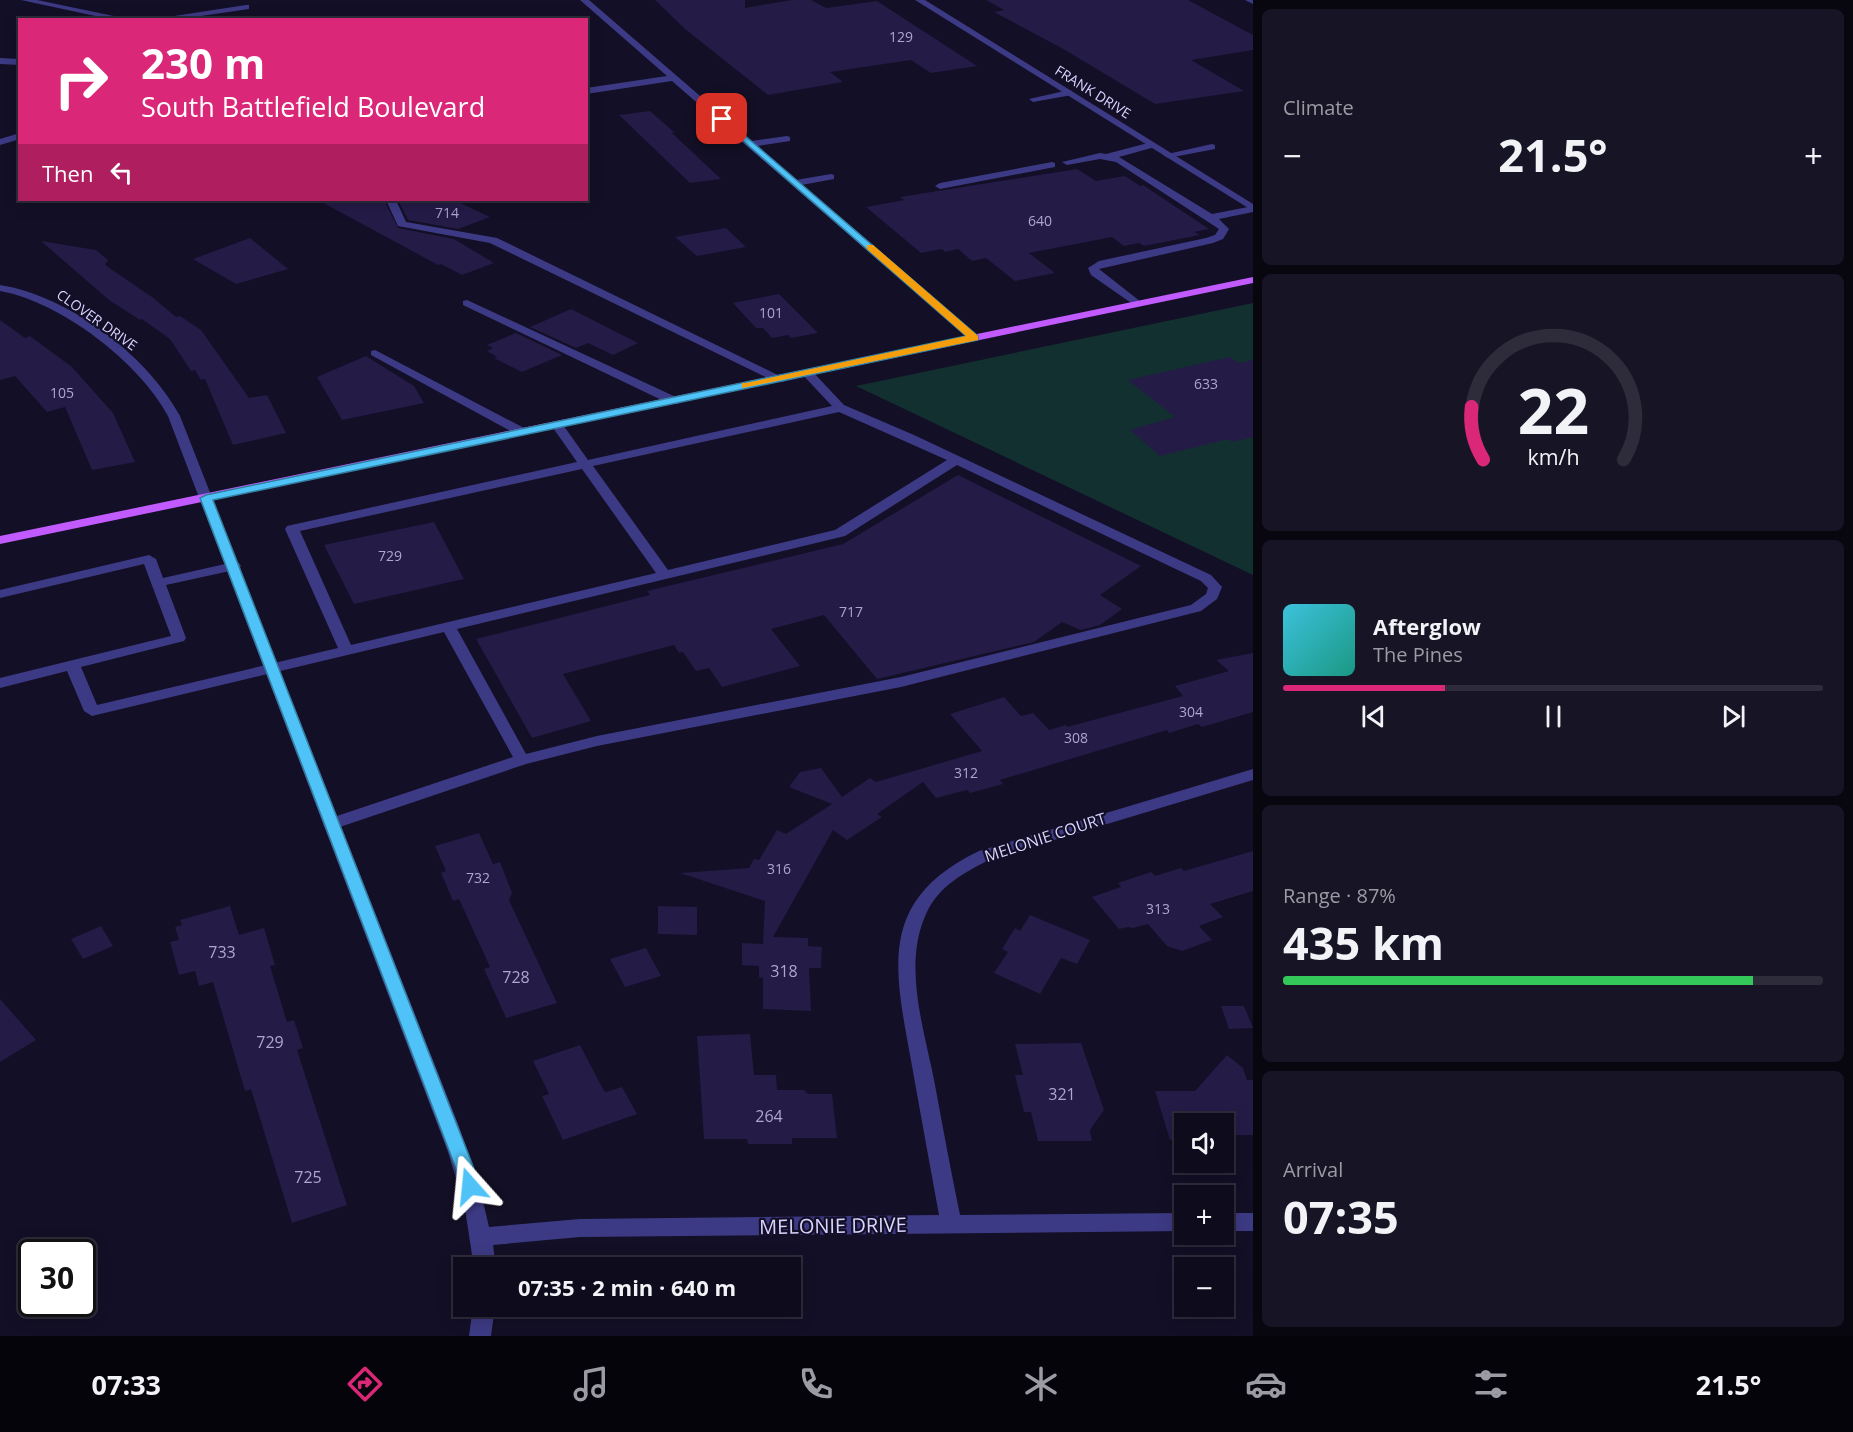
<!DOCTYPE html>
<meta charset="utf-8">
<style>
body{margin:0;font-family:"Open Sans",sans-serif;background:#171425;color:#f1f3f6;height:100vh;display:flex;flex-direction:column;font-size:22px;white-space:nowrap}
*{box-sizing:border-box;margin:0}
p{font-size:20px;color:#9b9ba3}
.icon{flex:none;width:33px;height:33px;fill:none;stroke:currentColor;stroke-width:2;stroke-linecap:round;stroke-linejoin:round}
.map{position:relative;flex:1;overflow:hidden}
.drawer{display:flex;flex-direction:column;gap:9px;padding:9px;background:#08060f;width:600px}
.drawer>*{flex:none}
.banner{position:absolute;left:18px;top:18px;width:570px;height:183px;border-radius:0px;box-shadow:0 3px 15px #0003,0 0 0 2px #2e2b3b;background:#db2777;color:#fff;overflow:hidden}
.controls{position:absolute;left:1174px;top:1113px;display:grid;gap:12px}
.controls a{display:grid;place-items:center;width:60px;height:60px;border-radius:0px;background:#0e0b1c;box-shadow:0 3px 15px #0003,0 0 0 2px #2e2b3b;font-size:30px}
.speed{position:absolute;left:18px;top:1239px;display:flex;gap:12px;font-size:30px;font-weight:700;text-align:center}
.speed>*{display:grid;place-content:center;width:78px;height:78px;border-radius:50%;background:#0e0b1c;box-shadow:0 3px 15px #0003,0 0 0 2px #2e2b3b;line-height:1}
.speed .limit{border:3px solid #111;border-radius:9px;background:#fff;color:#111}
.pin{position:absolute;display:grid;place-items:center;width:51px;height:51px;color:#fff;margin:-26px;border-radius:12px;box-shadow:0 3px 9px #0006}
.me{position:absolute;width:66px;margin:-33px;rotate:342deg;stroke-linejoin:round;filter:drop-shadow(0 0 4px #0008)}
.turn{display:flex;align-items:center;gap:21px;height:126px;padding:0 24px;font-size:27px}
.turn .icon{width:78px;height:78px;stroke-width:2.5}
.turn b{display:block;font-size:42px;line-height:51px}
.then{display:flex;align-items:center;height:57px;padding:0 24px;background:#0003;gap:12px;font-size:22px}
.big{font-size:45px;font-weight:700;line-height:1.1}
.drawer .tile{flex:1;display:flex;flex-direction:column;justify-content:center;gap:9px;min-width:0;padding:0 21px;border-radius:9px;background:#171425}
.drawer .dial{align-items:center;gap:0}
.dial svg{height:156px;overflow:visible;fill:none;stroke:#2e2b3b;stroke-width:7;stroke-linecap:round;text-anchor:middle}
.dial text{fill:#f1f3f6;stroke:none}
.song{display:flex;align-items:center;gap:18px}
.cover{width:72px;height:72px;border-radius:9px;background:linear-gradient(135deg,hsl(190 70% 55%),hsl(170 70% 35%))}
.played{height:6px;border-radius:3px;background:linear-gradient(90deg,#db2777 30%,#2e2b3b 30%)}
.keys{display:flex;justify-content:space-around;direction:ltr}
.heat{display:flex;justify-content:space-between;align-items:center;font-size:33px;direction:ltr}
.charge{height:9px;border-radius:4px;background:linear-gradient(90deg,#34c759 87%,#2e2b3b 0)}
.trip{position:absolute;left:453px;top:1257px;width:348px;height:60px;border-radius:0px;background:#0e0b1c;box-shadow:0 3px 15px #0003,0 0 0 2px #2e2b3b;font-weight:700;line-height:60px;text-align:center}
.tabs{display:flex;height:96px;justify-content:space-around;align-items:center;background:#06040b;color:#9b9ba3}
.tabs .icon{width:42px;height:42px}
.tabs .current{color:#db2777}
.tabs b{font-size:27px;color:#f1f3f6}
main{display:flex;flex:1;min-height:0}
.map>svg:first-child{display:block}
.green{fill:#12302f}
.building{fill:#241b47}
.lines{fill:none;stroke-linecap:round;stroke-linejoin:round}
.lane{fill:#3d3a85;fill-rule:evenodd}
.street{fill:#3d3a85;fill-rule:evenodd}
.primary{fill:#c25bff;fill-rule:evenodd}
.route{fill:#4fc3f7;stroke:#337fa1;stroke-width:1.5}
.slow{fill:#f59e0b}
.labels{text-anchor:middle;stroke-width:4.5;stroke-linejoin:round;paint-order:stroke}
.number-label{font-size:14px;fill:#aca6d1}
.far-street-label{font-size:14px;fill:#d9d4ff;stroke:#130f26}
.street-label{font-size:16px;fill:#d9d4ff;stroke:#130f26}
.near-number-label{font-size:16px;fill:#aca6d1}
.near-street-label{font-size:20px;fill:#d9d4ff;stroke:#130f26}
</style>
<main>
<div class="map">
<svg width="1253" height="1336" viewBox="0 0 1253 1336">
<rect width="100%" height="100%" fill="#130f26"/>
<path class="green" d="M 1253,303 L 1253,575 L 856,386 Z"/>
<path class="building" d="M 655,0 L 745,0 L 745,8 L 792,0 L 811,0 L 826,8 L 877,1 L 977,66 L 931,73 L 911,60 L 830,72 L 843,82 L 768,95 L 685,29 Z
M 986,0 L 1188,0 L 1253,35 L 1253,50 L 1191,60 L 1244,91 L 1155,104 L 1065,50 L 994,12 L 1004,10 Z
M 650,111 L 674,132 L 672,133 L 721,179 L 690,183 L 619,115 Z
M 1077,169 L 1096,181 L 1125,176 L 1140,186 L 1143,185 L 1209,229 L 1194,232 L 1200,235 L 1144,246 L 1139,243 L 1124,246 L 1112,237 L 1029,253 L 1055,273 L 1015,281 L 986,258 L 972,261 L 958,249 L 945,252 L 942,249 L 921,253 L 866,207 L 904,200 L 900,197 Z
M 318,200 L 384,200 L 398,228 L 454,239 L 494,263 L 462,275 L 441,264 L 438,265 Z
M 398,200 L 454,200 L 490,217 L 458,229 L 408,220 Z
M 726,228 L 746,247 L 697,256 L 675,237 Z
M 250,238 L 288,269 L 236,284 L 193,259 Z
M 41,241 L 96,250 L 108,260 L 105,265 L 152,297 L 176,317 L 180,316 L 201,330 L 249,398 L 267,395 L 286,433 L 233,445 L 205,379 L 201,380 L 195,370 L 191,371 L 170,339 L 142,319 L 140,320 L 109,300 Z
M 779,294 L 818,333 L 791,338 L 788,335 L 772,338 L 763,328 L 756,328 L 733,303 Z
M 571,309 L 638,343 L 613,355 L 588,343 L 576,348 L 530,327 Z
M 0,320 L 25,338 L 30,336 L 72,367 L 113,413 L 135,462 L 92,470 L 65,407 L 47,412 L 15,376 L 0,380 Z
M 516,333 L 562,355 L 522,372 L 494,358 L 497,357 L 487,351 L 493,348 L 487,345 Z
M 366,356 L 414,386 L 424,403 L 342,420 L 317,377 Z
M 1230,357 L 1239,363 L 1253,360 L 1253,437 L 1232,442 L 1228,439 L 1160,456 L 1130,430 L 1175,417 L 1128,380 Z
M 958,475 L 1141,566 L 1100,595 L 1122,609 L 1100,625 L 1081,630 L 1062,622 L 1034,642 L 877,679 L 824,615 L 771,629 L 800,666 L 722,687 L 709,668 L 696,671 L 683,652 L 679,653 L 674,645 L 563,674 L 591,721 L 532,738 L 476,639 L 650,595 L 647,591 L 843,544 Z
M 434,522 L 464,579 L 354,604 L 324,545 Z
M 1253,653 L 1253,712 L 1202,727 L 1198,724 L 1169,733 L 1167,730 L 1000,780 L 1003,784 L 970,793 L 967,790 L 936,798 L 923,782 L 877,814 L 882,817 L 847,840 L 833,830 L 773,937 L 808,938 L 808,946 L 822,947 L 821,968 L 809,968 L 811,1011 L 763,1009 L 763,978 L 759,977 L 759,966 L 742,965 L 742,943 L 763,944 L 765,901 L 680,873 L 749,868 L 754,859 L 759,860 L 777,830 L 786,834 L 832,804 L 789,787 L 800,772 L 821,768 L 842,797 L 870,778 L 876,782 L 982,751 L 950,714 L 1004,697 L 1021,716 L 1033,713 L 1049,730 L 1066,725 L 1067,727 L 1183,696 L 1175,686 L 1229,671 L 1216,660 Z
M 479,833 L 493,864 L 500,862 L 512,893 L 509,900 L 557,1003 L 506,1018 L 484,969 L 490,967 L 459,899 L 453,901 L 441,873 L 446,871 L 435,846 Z
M 1253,851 L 1253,891 L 1210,904 L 1223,917 L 1199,926 L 1212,940 L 1182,951 L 1167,946 L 1148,924 L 1133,928 L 1128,927 L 1119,929 L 1092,897 L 1121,887 L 1118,883 L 1151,872 L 1155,876 L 1181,868 L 1184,871 Z
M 230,906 L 239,935 L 264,928 L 275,965 L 270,966 L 287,1022 L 294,1020 L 303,1048 L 297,1050 L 347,1205 L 292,1223 L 251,1089 L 245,1091 L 213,982 L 199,986 L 195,971 L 179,975 L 170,942 L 179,940 L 175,927 L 182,925 L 180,920 Z
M 658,906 L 697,907 L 697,935 L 658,934 Z
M 1030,915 L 1090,940 L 1077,964 L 1061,958 L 1040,994 L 994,973 L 1008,952 L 1002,949 L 1015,928 L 1020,931 Z
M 101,926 L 113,946 L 83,959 L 71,939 Z
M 646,948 L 661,976 L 625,987 L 610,959 Z
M 0,999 L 36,1040 L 0,1062 Z
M 1221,1006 L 1244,1006 L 1253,1028 L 1229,1029 Z
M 750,1034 L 754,1075 L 776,1075 L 777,1090 L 804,1090 L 808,1094 L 832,1094 L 837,1138 L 792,1138 L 792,1144 L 748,1144 L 747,1139 L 704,1139 L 697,1036 Z
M 1081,1043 L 1104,1110 L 1090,1130 L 1092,1141 L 1038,1141 L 1031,1112 L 1024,1112 L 1015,1075 L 1023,1075 L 1015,1044 Z
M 580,1045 L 604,1091 L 606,1092 L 622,1087 L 637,1114 L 563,1140 L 542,1096 L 549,1094 L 533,1061 Z
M 1227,1055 L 1243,1068 L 1247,1080 L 1253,1080 L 1253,1135 L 1224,1135 L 1224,1124 L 1185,1124 L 1185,1140 L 1170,1140 L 1155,1091 L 1195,1091 Z"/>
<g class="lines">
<path class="lane" d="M 246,5 L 249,5 L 249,9 L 173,20 L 148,20 Z
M 1069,90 L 1072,91 L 1072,95 L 1033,102 L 1029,99 Z
M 787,136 L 790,137 L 790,141 L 751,147 L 746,144 L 751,141 Z
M 1152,142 L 1155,143 L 1155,147 L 1119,157 L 1212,214 L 1253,206 L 1253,212 L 1219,219 L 1229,229 L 1223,239 L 1213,243 L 1099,269 L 1141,302 L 1143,304 L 1137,307 L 1091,275 L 1088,268 L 1099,261 L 1206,238 L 1215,235 L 1219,229 L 1116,162 L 1100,159 L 1067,165 L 1062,162 L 1100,153 L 1106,154 Z
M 1212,144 L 1215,145 L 1215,149 L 1168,158 L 1163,155 Z
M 1052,162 L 1055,163 L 1055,167 L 940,189 L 935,186 L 940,183 Z
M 831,174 L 834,175 L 834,179 L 796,186 L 791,183 L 796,180 Z
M 386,200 L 396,200 L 406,222 L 497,238 L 786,379 L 784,382 L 776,382 L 490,243 L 398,226 Z
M 467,300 L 678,398 L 680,401 L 678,404 L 670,404 L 463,305 L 463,301 Z
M 375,350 L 526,429 L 528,432 L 522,436 L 518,435 L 371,355 L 371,351 Z
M 807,369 L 811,370 L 844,405 L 914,435 L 1211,575 L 1222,587 L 1217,599 L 1201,611 L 901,687 L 597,746 L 526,764 L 331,830 L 325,828 L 323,824 L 325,820 L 513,757 L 444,632 L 92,716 L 84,711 L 67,671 L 0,688 L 0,678 L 171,636 L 144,564 L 0,598 L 0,590 L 149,555 L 156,559 L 163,578 L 234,562 L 239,563 L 241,566 L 239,569 L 166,585 L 186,638 L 184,641 L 81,667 L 97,705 L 338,648 L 285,529 L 287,526 L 577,462 L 551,425 L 557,421 L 561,422 L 588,460 L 832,406 L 801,373 ZM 839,412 L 947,460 L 835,530 L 668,570 L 593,466 ZM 957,465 L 1201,581 L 1208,588 L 1206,594 L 1191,605 L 901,677 L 597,736 L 526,754 L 457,629 L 845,536 ZM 582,469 L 656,573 L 351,645 L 300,531 Z"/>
<path class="street" d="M 21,0 L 37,0 L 133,20 L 114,20 Z
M 580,0 L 589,0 L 978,336 L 978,340 L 970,340 L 672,81 L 586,94 L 586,88 L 667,76 Z
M 915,0 L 925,0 L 1253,204 L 1253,211 Z
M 1245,0 L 1253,0 L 1253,4 Z
M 0,58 L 20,59 L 20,65 L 0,64 Z
M 20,133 L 20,139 L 0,145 L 0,139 Z
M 0,285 C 69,296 147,355 180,416 L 458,1124 L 478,1180 L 489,1227 L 580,1219 L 939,1215 C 930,1166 921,1116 912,1066 C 895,971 875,901 979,851 L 1253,769 L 1253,780 L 991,859 C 965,872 938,886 926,914 C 902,967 925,1031 935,1085 C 943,1128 951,1172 960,1215 L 1185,1213 L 1185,1231 L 580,1237 L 493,1245 L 496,1268 L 474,1268 L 465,1209 L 448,1152 L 168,416 C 139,362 61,302 0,291 Z
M 1224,1213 L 1253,1213 L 1253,1231 L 1224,1231 Z
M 473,1306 L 495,1306 L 491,1336 L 469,1336 Z"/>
<path class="primary" d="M 1253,277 L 1253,283 L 0,544 L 0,536 Z"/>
</g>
<path class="route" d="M 722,116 L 978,336 L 978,340 L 213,500 L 473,1166 L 479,1186 L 476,1192 L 470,1194 L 463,1192 L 455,1166 L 200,498 L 206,495 L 966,336 L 719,120 L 718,119 Z"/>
<path class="slow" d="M 867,245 L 873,245 L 978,336 L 978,340 L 742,388 L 742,383 L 746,383 L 966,336 L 867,249 Z"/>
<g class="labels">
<g class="number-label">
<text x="901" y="42">129</text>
<text x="447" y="218">714</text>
<text x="1040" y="226">640</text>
<text x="771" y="318">101</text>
<text x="1206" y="389">633</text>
<text x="62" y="398">105</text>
<text x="390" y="561">729</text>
<text x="851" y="617">717</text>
<text x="1191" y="717">304</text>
<text x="1076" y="743">308</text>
<text x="966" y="778">312</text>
<text x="779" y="874">316</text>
<text x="478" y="883">732</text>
<text x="1158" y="914">313</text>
</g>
<g class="far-street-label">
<text transform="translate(1093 92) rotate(32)" y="5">FRANK DRIVE</text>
<text transform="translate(97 320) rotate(35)" y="5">CLOVER DRIVE</text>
</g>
<g class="street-label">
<text transform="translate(1045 837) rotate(-18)" y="6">MELONIE COURT</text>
</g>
<g class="near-number-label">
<text x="222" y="958">733</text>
<text x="784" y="977">318</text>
<text x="516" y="983">728</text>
<text x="270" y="1048">729</text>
<text x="1062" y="1100">321</text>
<text x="769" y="1122">264</text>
<text x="308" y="1183">725</text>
</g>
<g class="near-street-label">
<text transform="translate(833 1226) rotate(-1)" y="7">MELONIE DRIVE</text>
</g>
</g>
</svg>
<div class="controls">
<a><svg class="icon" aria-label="sound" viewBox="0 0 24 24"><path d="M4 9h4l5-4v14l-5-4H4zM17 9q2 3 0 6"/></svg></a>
<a>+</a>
<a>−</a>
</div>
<div class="speed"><div class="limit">30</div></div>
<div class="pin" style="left:722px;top:119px;background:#d93025"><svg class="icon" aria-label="arrive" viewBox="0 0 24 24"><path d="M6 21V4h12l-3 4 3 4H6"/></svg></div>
<svg class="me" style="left:470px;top:1186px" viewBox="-20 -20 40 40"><path d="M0-17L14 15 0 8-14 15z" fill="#4fc3f7" stroke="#fff" stroke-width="4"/></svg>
<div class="trip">07:35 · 2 min · 640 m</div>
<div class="banner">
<div class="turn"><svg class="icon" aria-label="right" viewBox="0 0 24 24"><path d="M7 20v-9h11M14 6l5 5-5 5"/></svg><div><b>230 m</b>South Battlefield Boulevard</div></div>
<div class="then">Then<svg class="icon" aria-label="left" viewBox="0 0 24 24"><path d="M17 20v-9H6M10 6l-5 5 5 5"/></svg></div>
</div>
</div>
<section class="drawer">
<div class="tile"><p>Climate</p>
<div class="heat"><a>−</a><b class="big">21.5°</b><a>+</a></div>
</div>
<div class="tile dial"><svg viewBox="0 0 100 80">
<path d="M14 69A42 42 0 1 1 86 69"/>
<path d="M14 69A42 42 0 0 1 8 42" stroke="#db2777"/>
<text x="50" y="56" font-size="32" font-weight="700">22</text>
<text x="50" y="72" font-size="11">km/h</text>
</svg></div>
<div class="tile">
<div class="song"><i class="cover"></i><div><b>Afterglow</b><p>The Pines</p></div></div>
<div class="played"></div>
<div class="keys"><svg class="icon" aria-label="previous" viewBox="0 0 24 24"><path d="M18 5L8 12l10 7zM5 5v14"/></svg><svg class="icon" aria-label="pause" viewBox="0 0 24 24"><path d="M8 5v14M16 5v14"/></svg><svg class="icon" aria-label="next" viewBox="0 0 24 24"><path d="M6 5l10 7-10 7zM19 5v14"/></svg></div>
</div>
<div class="tile"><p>Range · 87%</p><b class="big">435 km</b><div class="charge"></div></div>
<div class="tile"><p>Arrival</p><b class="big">07:35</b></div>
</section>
</main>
<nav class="tabs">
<b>07:33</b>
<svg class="icon current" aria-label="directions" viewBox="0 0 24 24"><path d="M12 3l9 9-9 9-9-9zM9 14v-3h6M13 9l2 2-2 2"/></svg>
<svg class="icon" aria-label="music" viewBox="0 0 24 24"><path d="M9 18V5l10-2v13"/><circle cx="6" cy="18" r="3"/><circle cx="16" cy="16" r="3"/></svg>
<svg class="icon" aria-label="phone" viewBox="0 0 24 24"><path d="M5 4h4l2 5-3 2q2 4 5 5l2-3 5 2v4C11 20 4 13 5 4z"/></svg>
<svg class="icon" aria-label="climate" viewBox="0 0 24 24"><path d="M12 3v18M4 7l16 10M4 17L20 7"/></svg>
<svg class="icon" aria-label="car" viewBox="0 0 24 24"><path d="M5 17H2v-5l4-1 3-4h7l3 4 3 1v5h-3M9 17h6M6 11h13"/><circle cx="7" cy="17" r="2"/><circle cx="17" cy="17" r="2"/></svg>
<svg class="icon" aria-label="filters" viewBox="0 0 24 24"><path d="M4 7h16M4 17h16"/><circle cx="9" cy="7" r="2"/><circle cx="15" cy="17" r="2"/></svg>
<b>21.5°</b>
</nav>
